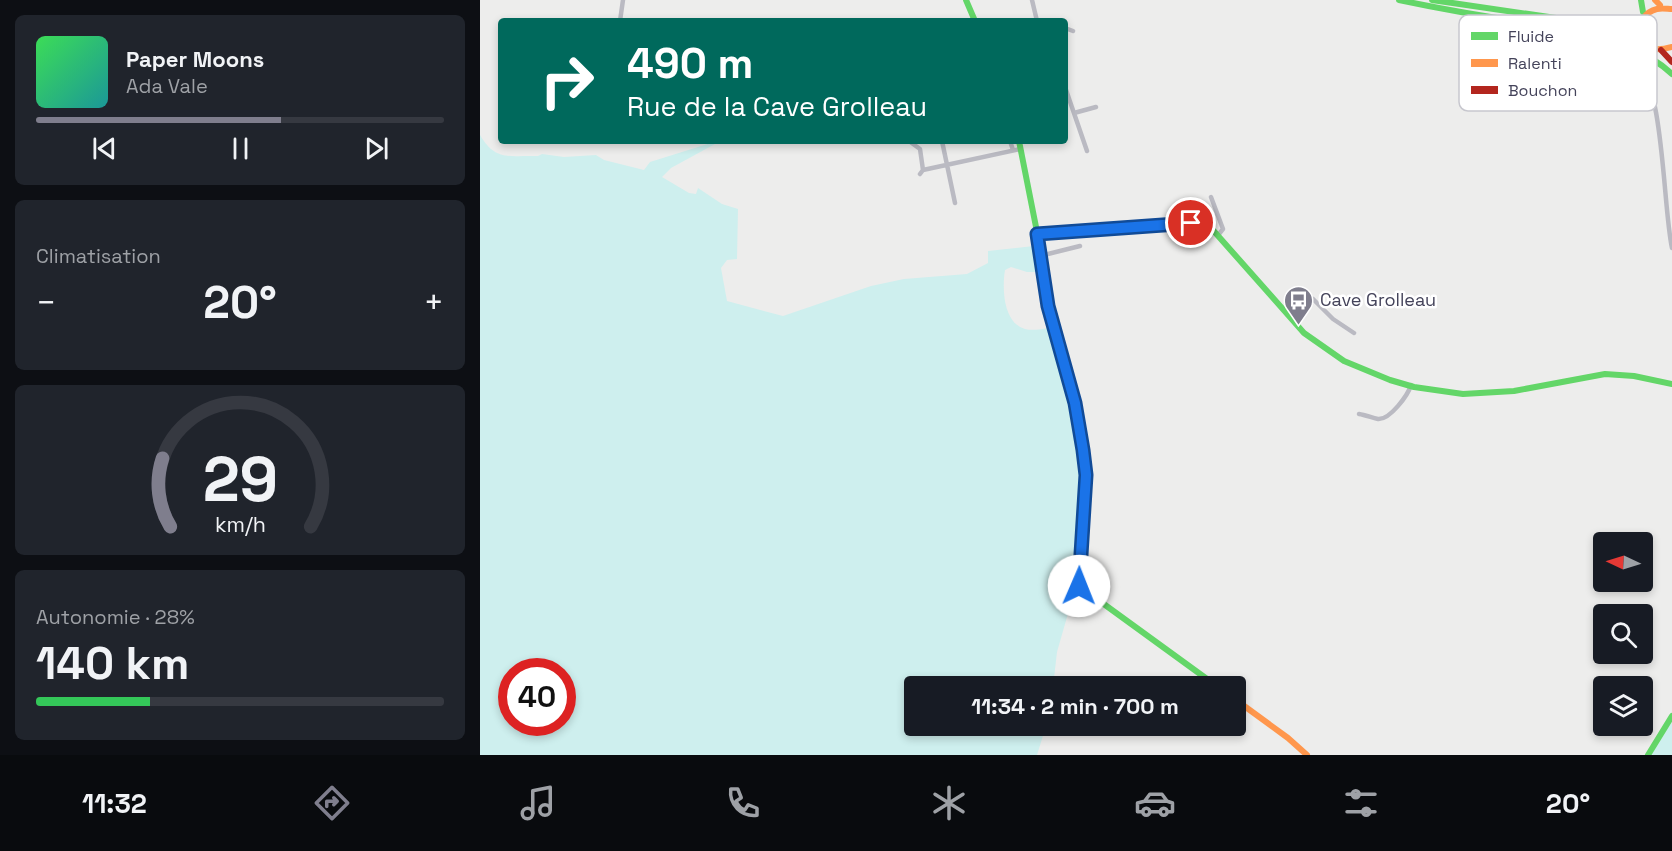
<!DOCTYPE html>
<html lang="fr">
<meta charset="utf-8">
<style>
body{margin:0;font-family:"Space Grotesk",sans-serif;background:#20242c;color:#f1f3f6;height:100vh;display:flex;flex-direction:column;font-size:22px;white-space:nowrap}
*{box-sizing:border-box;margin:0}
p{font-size:20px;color:#9ea1a6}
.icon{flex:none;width:33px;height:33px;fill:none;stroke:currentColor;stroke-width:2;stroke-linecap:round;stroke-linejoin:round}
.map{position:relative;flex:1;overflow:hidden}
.sheet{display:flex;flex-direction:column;gap:15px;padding:15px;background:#0d0f14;width:480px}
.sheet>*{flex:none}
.banner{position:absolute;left:18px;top:18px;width:570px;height:126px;border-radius:6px;box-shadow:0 3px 9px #0003;background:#00695c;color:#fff;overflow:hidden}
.needle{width:39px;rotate:274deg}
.tools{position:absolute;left:1113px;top:532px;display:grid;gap:12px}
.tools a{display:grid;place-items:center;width:60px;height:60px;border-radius:6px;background:#171b24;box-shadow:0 3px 9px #0003;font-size:30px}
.speed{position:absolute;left:18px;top:658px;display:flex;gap:12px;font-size:30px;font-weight:700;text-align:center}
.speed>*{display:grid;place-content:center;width:78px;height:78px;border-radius:50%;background:#171b24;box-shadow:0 3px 9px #0003;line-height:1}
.speed .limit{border:9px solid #d22;background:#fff;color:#111}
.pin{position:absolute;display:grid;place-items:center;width:51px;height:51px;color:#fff;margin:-26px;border:3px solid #fff;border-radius:50%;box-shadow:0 2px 6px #0007}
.me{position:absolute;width:66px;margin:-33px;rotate:1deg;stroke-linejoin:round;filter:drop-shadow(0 0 4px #0008)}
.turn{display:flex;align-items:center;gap:21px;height:126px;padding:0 30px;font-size:27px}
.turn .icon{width:78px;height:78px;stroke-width:2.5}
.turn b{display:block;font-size:42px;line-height:51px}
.big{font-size:45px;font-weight:800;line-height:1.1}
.sheet .tile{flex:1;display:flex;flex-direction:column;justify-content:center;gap:9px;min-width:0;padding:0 21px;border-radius:9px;background:#20242c}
.sheet .dial{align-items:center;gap:0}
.dial svg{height:156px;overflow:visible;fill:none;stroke:#363941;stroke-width:7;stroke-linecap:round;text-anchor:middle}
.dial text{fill:#f1f3f6;stroke:none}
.song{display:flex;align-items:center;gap:18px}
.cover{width:72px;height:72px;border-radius:9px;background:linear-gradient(135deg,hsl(130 70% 55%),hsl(180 70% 35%))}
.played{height:6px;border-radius:3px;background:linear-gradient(90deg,#7f7e8d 60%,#363941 60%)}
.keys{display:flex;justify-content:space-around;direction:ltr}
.heat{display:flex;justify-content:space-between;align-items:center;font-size:33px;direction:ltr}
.charge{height:9px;border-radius:4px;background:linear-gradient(90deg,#34c759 28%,#363941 0)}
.trip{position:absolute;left:424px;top:676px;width:342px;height:60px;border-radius:6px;background:#171b24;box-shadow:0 3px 9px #0003;font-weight:800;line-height:60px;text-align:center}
.tab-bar{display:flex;height:96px;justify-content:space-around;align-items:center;background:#090b0e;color:#9ea1a6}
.tab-bar .icon{width:42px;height:42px}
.tab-bar .selected{color:#7f7e8d}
.tab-bar b{font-size:27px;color:#f1f3f6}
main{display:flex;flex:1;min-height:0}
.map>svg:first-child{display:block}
.green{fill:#ceefee;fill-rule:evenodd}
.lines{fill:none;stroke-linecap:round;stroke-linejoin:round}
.street{stroke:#babac2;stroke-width:4.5}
.fast{stroke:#63d668;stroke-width:6}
.slow{stroke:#ff974d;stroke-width:6}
.jam{stroke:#b3261e;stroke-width:6}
.route-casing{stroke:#114b97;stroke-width:15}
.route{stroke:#1a73e8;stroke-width:10}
.labels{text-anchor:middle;stroke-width:5;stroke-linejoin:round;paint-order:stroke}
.poi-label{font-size:18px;fill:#44435a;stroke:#fff;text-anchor:start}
.key{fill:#fff;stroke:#c7c7ce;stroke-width:1.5}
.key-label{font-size:16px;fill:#44435a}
</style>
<main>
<section class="sheet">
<div class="tile">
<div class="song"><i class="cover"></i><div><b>Paper Moons</b><p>Ada Vale</p></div></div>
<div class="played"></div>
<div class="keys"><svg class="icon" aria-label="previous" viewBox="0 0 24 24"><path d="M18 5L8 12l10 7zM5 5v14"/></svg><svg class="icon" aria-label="pause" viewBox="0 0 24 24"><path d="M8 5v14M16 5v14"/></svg><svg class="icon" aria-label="next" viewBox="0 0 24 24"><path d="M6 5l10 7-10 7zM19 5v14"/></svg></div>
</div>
<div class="tile"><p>Climatisation</p>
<div class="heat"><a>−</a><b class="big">20°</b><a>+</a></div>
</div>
<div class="tile dial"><svg viewBox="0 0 100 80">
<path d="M14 69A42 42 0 1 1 86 69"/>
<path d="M14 69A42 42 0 0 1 10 34" stroke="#7f7e8d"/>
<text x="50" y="56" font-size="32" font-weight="700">29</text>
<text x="50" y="72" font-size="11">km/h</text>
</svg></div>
<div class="tile"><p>Autonomie · 28%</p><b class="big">140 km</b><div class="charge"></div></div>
</section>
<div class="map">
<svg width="1192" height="755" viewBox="0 0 1192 755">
<rect width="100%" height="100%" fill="#ededec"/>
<path class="green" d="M 0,135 C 16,162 29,155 58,156 L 62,154 L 84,157 L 116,155 L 124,160 L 164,170 L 170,162 L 234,142 L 235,144 L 191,168 L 182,177 L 209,193 L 216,194 L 218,188 L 242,204 L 258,209 L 257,259 L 247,260 L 241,268 L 247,301 L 303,316 L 391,286 L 424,279 L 487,274 L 508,263 L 508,251 L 554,246 L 558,272 L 547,272 L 531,267 L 525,270 C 522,288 523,323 545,329 C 552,331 562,329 569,328 L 600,444 L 602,491 L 595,589 L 577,652 L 573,687 L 435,687 L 435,726 L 566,726 L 557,755 L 0,755 ZM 32,672 L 82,672 L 82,723 L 32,723 Z
M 1192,722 L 1192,755 L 1171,755 Z"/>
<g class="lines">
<path class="street" d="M 552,0 L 557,21
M 140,21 L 143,0
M 481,21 L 483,21
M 585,28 L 593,31
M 1156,60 C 1184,86 1183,207 1192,248
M 585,87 L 607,151
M 594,113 L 616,107
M 429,141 L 440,149 L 443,170 L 440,174
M 462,141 L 475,203
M 530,141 L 533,150
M 443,170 L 540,149
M 731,197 L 743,229 L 739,234
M 560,256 L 600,246
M 807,314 L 829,298 L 833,299 L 853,319 L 874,333
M 879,414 C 886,415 892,418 898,419 C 910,420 928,395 931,385"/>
<path class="fast" d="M 486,0 L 495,21
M 919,0 C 999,17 1078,28 1159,36
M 952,0 L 1124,25 L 1141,25 L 1158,22
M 1161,0 L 1163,12
M 1094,32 C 1130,41 1164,48 1192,74
M 539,141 L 558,237 L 567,298 L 595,403 L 603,450 L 606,475 L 599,586 L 738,687
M 557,234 L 696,223 L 711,223 L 732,229 L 824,333 L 864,361 L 910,380 L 934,387 L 983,394 L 1034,391 L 1125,374 L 1154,376 L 1192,384
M 1168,755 L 1192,716"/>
<path class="slow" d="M 1175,0 L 1180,5
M 1192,9 C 1188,9 1182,8 1177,9 C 1153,14 1146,60 1192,47
M 756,700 L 808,738 L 827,755"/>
<path class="jam" d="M 1181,50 L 1192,62"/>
</g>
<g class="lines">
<defs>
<path id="route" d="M 599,586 L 606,475 L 603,450 L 595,403 L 568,306 L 557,234 L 711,223"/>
</defs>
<use href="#route" class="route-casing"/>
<use href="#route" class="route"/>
</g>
<defs>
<symbol id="bus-pin" viewBox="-11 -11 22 30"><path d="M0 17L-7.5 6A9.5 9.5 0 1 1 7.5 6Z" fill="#7f7e8d" stroke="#fff"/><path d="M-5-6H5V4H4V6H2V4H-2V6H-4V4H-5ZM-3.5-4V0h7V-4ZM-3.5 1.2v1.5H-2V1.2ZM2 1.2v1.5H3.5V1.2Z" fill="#fff"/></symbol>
</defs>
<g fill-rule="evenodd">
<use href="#bus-pin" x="802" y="284" width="33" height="45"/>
</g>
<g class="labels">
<g class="poi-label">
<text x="840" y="306">Cave Grolleau</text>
</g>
</g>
<rect x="979" y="15" width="198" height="96" rx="9" class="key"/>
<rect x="991" y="32" width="27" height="8" fill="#63d668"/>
<rect x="991" y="59" width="27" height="8" fill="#ff974d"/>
<rect x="991" y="86" width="27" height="8" fill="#b3261e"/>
<g class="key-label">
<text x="1028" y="42">Fluide</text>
<text x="1028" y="69">Ralenti</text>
<text x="1028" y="96">Bouchon</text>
</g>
</svg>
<div class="tools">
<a><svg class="needle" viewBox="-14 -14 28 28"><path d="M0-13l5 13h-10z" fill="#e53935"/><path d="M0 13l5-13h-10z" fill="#9ea1a6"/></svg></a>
<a><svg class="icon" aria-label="search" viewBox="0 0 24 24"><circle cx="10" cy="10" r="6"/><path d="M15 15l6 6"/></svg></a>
<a><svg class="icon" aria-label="layers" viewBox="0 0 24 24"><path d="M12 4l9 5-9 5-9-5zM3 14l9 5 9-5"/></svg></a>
</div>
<div class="speed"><div class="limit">40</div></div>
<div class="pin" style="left:711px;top:223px;background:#d93025"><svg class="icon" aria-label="arrive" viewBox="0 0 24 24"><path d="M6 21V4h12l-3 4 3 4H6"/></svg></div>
<svg class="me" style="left:599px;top:586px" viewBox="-20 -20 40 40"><circle r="19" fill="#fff"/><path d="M0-13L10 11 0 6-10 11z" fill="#1a73e8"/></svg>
<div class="trip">11:34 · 2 min · 700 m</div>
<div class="banner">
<div class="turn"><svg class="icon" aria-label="right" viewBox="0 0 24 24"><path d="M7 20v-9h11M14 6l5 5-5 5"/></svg><div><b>490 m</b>Rue de la Cave Grolleau</div></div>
</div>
</div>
</main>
<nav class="tab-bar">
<b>11:32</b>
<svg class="icon selected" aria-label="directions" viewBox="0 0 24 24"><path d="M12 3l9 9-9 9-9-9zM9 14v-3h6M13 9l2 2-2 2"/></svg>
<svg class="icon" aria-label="music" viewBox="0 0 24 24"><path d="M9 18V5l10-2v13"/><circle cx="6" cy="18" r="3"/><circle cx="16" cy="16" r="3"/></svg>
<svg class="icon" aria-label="phone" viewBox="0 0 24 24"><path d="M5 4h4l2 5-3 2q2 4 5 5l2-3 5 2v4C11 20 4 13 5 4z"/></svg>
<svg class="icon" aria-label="climate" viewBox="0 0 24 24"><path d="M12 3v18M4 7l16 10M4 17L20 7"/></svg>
<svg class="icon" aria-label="car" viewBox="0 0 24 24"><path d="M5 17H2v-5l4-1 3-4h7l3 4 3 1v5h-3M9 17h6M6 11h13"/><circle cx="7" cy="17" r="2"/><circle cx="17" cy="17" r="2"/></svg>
<svg class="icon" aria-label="filters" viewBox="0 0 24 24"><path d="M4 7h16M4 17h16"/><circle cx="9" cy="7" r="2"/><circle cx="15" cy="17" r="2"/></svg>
<b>20°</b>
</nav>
